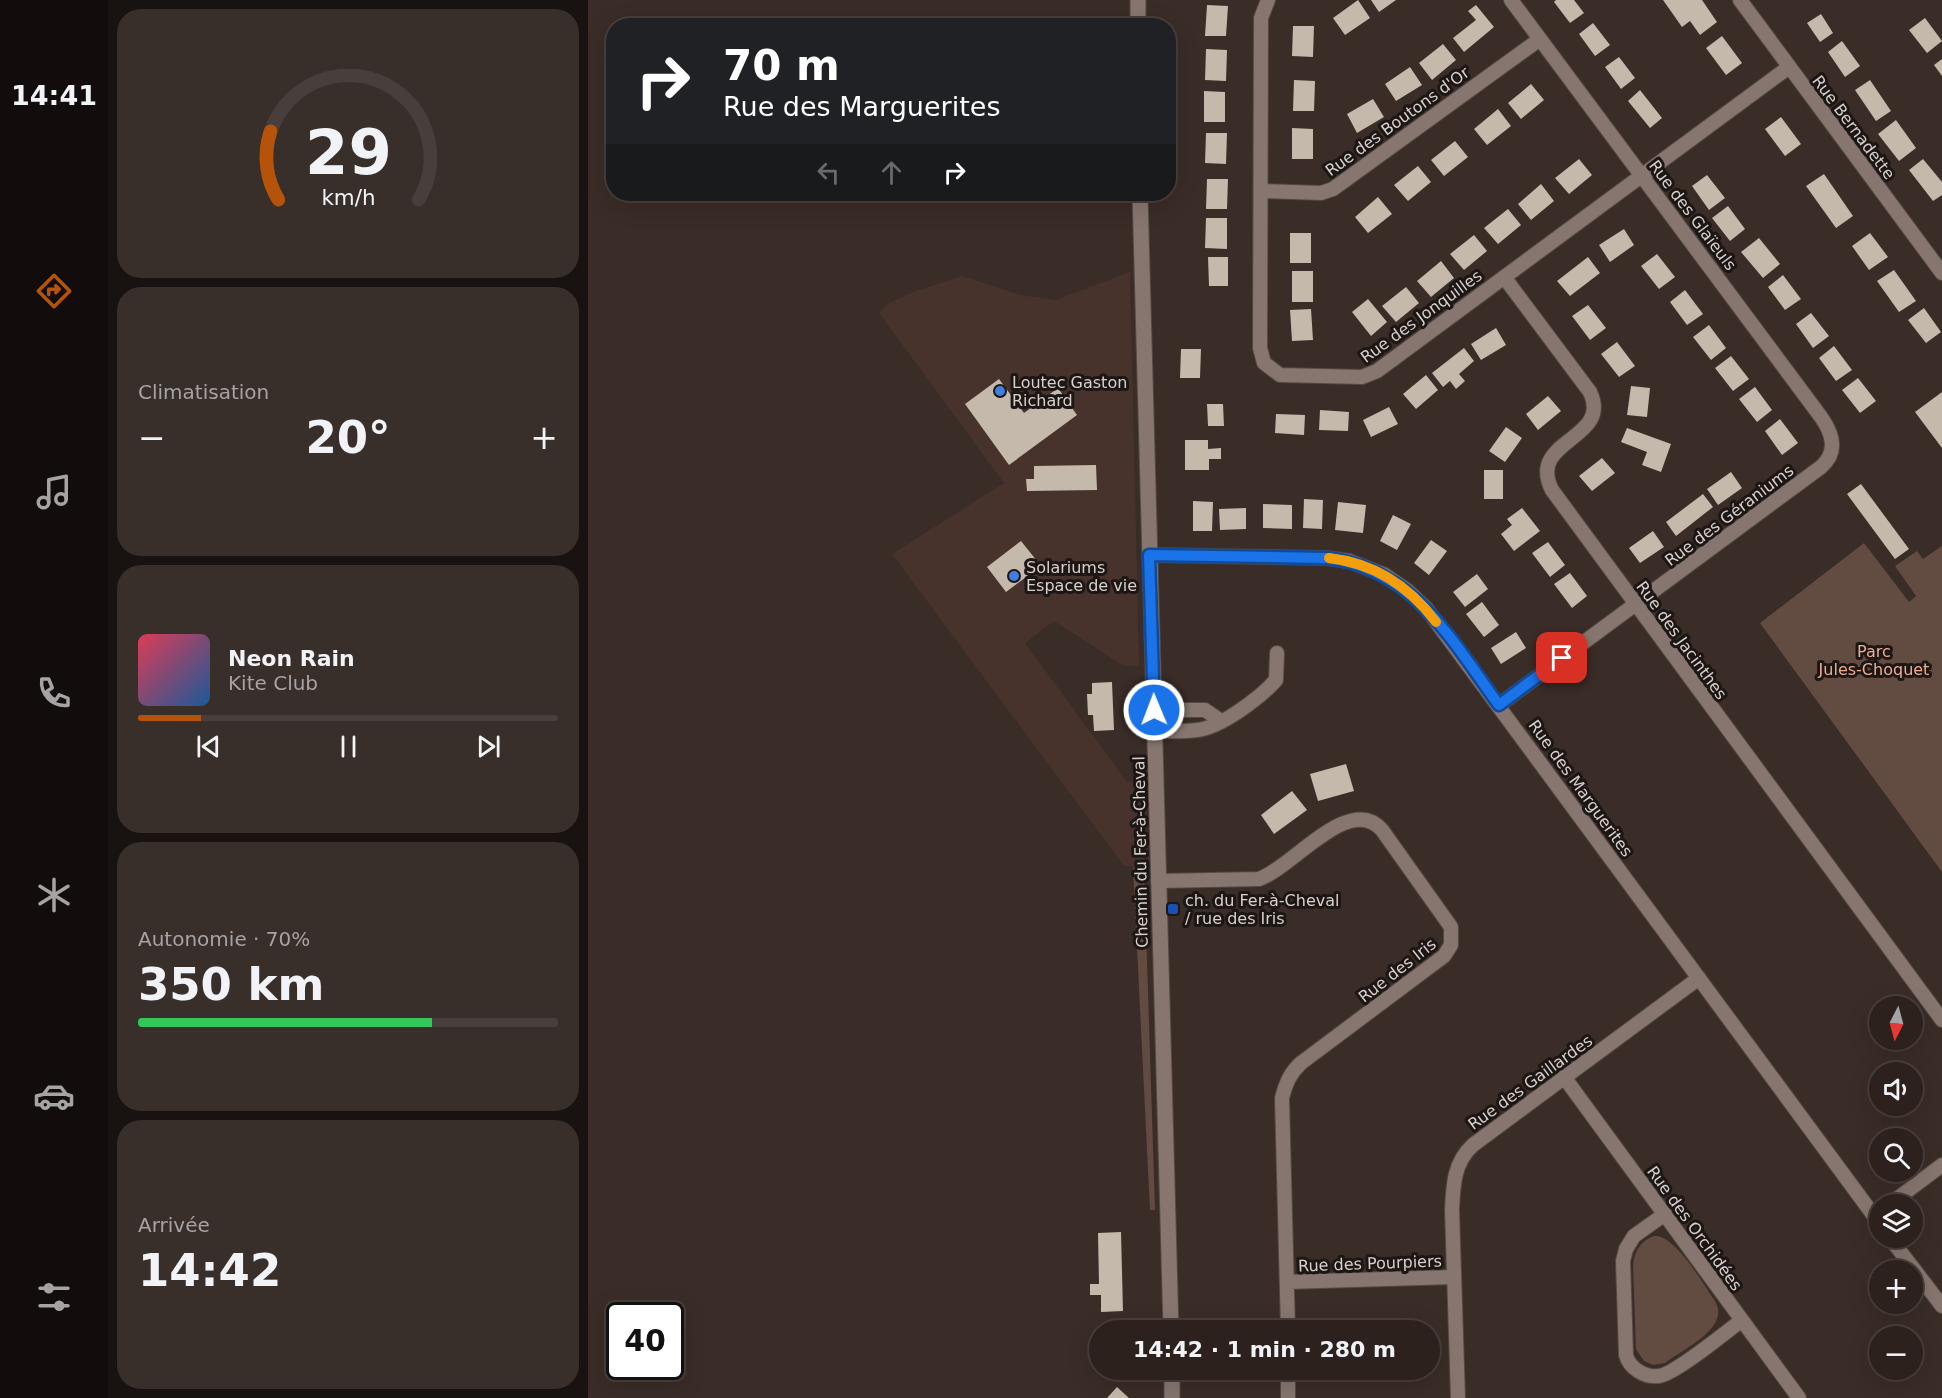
<!DOCTYPE html>
<html lang="fr">
<meta charset="utf-8">
<style>
body{margin:0;font-family:"DejaVu Sans",sans-serif;background:#382e2a;color:#f1f3f6;height:100vh;display:flex;flex-direction:column;font-size:22px;white-space:nowrap}
*{box-sizing:border-box;margin:0}
p{font-size:20px;color:#a6a3a4}
.icon{flex:none;width:33px;height:33px;fill:none;stroke:currentColor;stroke-width:2;stroke-linecap:round;stroke-linejoin:round}
.map{position:relative;flex:1;overflow:hidden}
.panel{display:flex;flex-direction:column;gap:9px;padding:9px;background:#181210;width:480px}
.panel>*{flex:none}
.top-card{position:absolute;left:18px;top:18px;width:570px;height:183px;border-radius:24px;box-shadow:0 6px 24px #0002,0 0 0 2px #483e3b;background:#202124;color:#fff;overflow:hidden}
.needle{width:39px;rotate:186deg}
.tools{position:absolute;left:1281px;top:996px;display:grid;gap:12px}
.tools a{display:grid;place-items:center;width:54px;height:54px;border-radius:50%;background:#2c211d;box-shadow:0 6px 24px #0002,0 0 0 2px #483e3b;font-size:30px}
.speed{position:absolute;left:18px;top:1302px;display:flex;gap:12px;font-size:30px;font-weight:700;text-align:center}
.speed>*{display:grid;place-content:center;width:78px;height:78px;border-radius:50%;background:#2c211d;box-shadow:0 6px 24px #0002,0 0 0 2px #483e3b;line-height:1}
.speed .limit{border:3px solid #111;border-radius:9px;background:#fff;color:#111}
.pin{position:absolute;display:grid;place-items:center;width:51px;height:51px;color:#fff;margin:-26px;border-radius:12px;box-shadow:0 3px 9px #0006}
.me{position:absolute;width:66px;margin:-33px;rotate:359deg;stroke-linejoin:round;filter:drop-shadow(0 0 4px #0008)}
.turn{display:flex;align-items:center;gap:21px;height:126px;padding:0 18px;font-size:27px}
.turn .icon{width:78px;height:78px;stroke-width:2.5}
.turn b{display:block;font-size:42px;line-height:51px}
.lanes{display:flex;align-items:center;height:57px;padding:0 18px;background:#0003;justify-content:center;gap:30px;direction:ltr}
.lanes .off{opacity:.35}
.big{font-size:45px;font-weight:600;line-height:1.1}
.panel .widget{flex:1;display:flex;flex-direction:column;justify-content:center;gap:9px;min-width:0;padding:0 21px;border-radius:24px;background:#382e2a}
.panel .dial{align-items:center;gap:0}
.dial svg{height:156px;overflow:visible;fill:none;stroke:#483e3b;stroke-width:7;stroke-linecap:round;text-anchor:middle}
.dial text{fill:#f1f3f6;stroke:none}
.song{display:flex;align-items:center;gap:18px}
.cover{width:72px;height:72px;border-radius:9px;background:linear-gradient(135deg,hsl(350 70% 55%),hsl(210 70% 35%))}
.played{height:6px;border-radius:3px;background:linear-gradient(90deg,#b45309 15%,#483e3b 15%)}
.keys{display:flex;justify-content:space-around;direction:ltr}
.heat{display:flex;justify-content:space-between;align-items:center;font-size:33px;direction:ltr}
.charge{height:9px;border-radius:4px;background:linear-gradient(90deg,#34c759 70%,#483e3b 0)}
.trip{position:absolute;left:501px;top:1320px;width:351px;height:60px;border-radius:30px;background:#2c211d;box-shadow:0 6px 24px #0002,0 0 0 2px #483e3b;font-weight:600;line-height:60px;text-align:center}
main{display:flex;flex:1;min-height:0}
.tab-bar{display:flex;flex-direction:column;width:108px;justify-content:space-around;align-items:center;background:#120d0c;color:#a6a3a4}
.tab-bar .icon{width:42px;height:42px}
.tab-bar .selected{color:#b45309}
.tab-bar b{font-size:27px;color:#f1f3f6}
.map>svg:first-child{display:block}
.built{fill:#47332b}
.green{fill:#624b41}
.building{fill:#c5b9ac}
.lines{fill:none;stroke-linecap:round;stroke-linejoin:round}
.minor-casing{stroke:#554944;stroke-width:16}
.tertiary-casing{stroke:#554944;stroke-width:17}
.minor{stroke:#86766f;stroke-width:14}
.tertiary{stroke:#86766f;stroke-width:15}
.route-casing{stroke:#114b97;stroke-width:15}
.route{stroke:#1a73e8;stroke-width:10}
.slow{stroke:#f59e0b;stroke-width:10}
.shop-dot{fill:#3f7fe0;stroke:#1c1614;stroke-width:2}
.transit-dot{fill:#1a4fb4;stroke:#1c1614;stroke-width:2}
.labels{text-anchor:middle;stroke-width:6;stroke-linejoin:round;paint-order:stroke}
.street-label{font-size:16px;fill:#d9d0cc;stroke:#1c1614}
.poi-label{font-size:16px;fill:#d9d0cc;stroke:#1c1614;text-anchor:start}
.park-label{font-size:16px;fill:#efac91;stroke:#1c1614}
</style>
<main>
<nav class="tab-bar">
<b>14:41</b>
<svg class="icon selected" aria-label="directions" viewBox="0 0 24 24"><path d="M12 3l9 9-9 9-9-9zM9 14v-3h6M13 9l2 2-2 2"/></svg>
<svg class="icon" aria-label="music" viewBox="0 0 24 24"><path d="M9 18V5l10-2v13"/><circle cx="6" cy="18" r="3"/><circle cx="16" cy="16" r="3"/></svg>
<svg class="icon" aria-label="phone" viewBox="0 0 24 24"><path d="M5 4h4l2 5-3 2q2 4 5 5l2-3 5 2v4C11 20 4 13 5 4z"/></svg>
<svg class="icon" aria-label="climate" viewBox="0 0 24 24"><path d="M12 3v18M4 7l16 10M4 17L20 7"/></svg>
<svg class="icon" aria-label="car" viewBox="0 0 24 24"><path d="M5 17H2v-5l4-1 3-4h7l3 4 3 1v5h-3M9 17h6M6 11h13"/><circle cx="7" cy="17" r="2"/><circle cx="17" cy="17" r="2"/></svg>
<svg class="icon" aria-label="filters" viewBox="0 0 24 24"><path d="M4 7h16M4 17h16"/><circle cx="9" cy="7" r="2"/><circle cx="15" cy="17" r="2"/></svg>
</nav>
<section class="panel">
<div class="widget dial"><svg viewBox="0 0 100 80">
<path d="M14 69A42 42 0 1 1 86 69"/>
<path d="M14 69A42 42 0 0 1 10 34" stroke="#b45309"/>
<text x="50" y="56" font-size="32" font-weight="700">29</text>
<text x="50" y="72" font-size="11">km/h</text>
</svg></div>
<div class="widget"><p>Climatisation</p>
<div class="heat"><a>−</a><b class="big">20°</b><a>+</a></div>
</div>
<div class="widget">
<div class="song"><i class="cover"></i><div><b>Neon Rain</b><p>Kite Club</p></div></div>
<div class="played"></div>
<div class="keys"><svg class="icon" aria-label="previous" viewBox="0 0 24 24"><path d="M18 5L8 12l10 7zM5 5v14"/></svg><svg class="icon" aria-label="pause" viewBox="0 0 24 24"><path d="M8 5v14M16 5v14"/></svg><svg class="icon" aria-label="next" viewBox="0 0 24 24"><path d="M6 5l10 7-10 7zM19 5v14"/></svg></div>
</div>
<div class="widget"><p>Autonomie · 70%</p><b class="big">350 km</b><div class="charge"></div></div>
<div class="widget"><p>Arrivée</p><b class="big">14:42</b></div>
</section>
<div class="map">
<svg width="1354" height="1398" viewBox="0 0 1354 1398">
<rect width="100%" height="100%" fill="#3a2c27"/>
<path class="built" d="M 542,272 L 551,666 L 536,666 L 466,621 L 437,643 L 539,782 L 554,782 L 556,867 L 536,866 L 304,554 L 416,483 L 291,313 L 301,303 L 325,292 L 374,276 L 432,295 L 468,300 Z"/>
<path class="green" d="M 1276,543 L 1321,602 L 1328,596 L 1307,566 L 1329,551 L 1335,559 L 1354,546 L 1354,872 L 1172,623 Z
M 545,867 L 556,867 L 567,1210 L 562,1210 Z
M 1066,1236 C 1087,1234 1115,1284 1127,1301 C 1143,1328 1095,1349 1077,1363 L 1065,1365 L 1056,1361 L 1048,1349 L 1045,1265 C 1047,1251 1052,1241 1066,1236 Z"/>
<path class="building" d="M 770,0 L 782,18 L 757,35 L 745,18 Z
M 783,0 L 808,0 L 791,12 Z
M 968,0 L 986,0 L 996,13 L 982,23 L 966,2 Z
M 1075,0 L 1114,0 L 1129,22 L 1112,35 L 1102,21 L 1094,27 Z
M 619,5 L 640,6 L 638,36 L 617,36 Z
M 888,5 L 906,27 L 876,52 L 865,38 L 888,20 L 880,11 Z
M 1233,14 L 1245,33 L 1232,42 L 1219,23 Z
M 1337,18 L 1354,41 L 1339,53 L 1321,30 Z
M 1005,23 L 1022,45 L 1007,56 L 991,34 Z
M 705,26 L 726,26 L 725,57 L 704,56 Z
M 1134,36 L 1154,63 L 1138,75 L 1118,48 Z
M 1254,41 L 1272,66 L 1257,77 L 1240,52 Z
M 855,44 L 868,60 L 844,80 L 831,63 Z
M 618,49 L 639,50 L 638,81 L 617,80 Z
M 1031,57 L 1047,78 L 1033,89 L 1017,67 Z
M 1354,59 L 1354,76 L 1346,65 Z
M 822,67 L 834,85 L 808,101 L 797,84 Z
M 706,80 L 727,81 L 726,111 L 705,111 Z
M 1282,80 L 1303,111 L 1288,121 L 1267,90 Z
M 943,84 L 956,100 L 933,119 L 920,103 Z
M 1052,90 L 1074,118 L 1062,128 L 1040,101 Z
M 616,91 L 637,92 L 637,122 L 616,122 Z
M 785,99 L 796,117 L 769,133 L 759,114 Z
M 910,109 L 923,126 L 899,145 L 886,129 Z
M 1193,117 L 1213,144 L 1197,156 L 1177,129 Z
M 1308,120 L 1328,148 L 1311,161 L 1290,134 Z
M 704,128 L 725,129 L 725,159 L 704,159 Z
M 618,133 L 639,133 L 638,164 L 617,163 Z
M 867,141 L 880,157 L 856,176 L 843,160 Z
M 991,159 L 1004,175 L 981,194 L 967,178 Z
M 1335,159 L 1354,182 L 1354,195 L 1345,201 L 1321,170 Z
M 830,166 L 843,182 L 820,201 L 806,185 Z
M 1236,174 L 1265,216 L 1248,228 L 1218,186 Z
M 1119,175 L 1137,198 L 1121,210 L 1104,186 Z
M 619,179 L 640,179 L 639,209 L 618,209 Z
M 953,184 L 966,201 L 943,220 L 930,204 Z
M 790,197 L 804,214 L 780,233 L 767,217 Z
M 1140,206 L 1157,229 L 1142,241 L 1124,218 Z
M 920,209 L 933,225 L 910,244 L 896,228 Z
M 618,218 L 639,218 L 639,249 L 617,248 Z
M 1036,229 L 1046,245 L 1022,262 L 1011,245 Z
M 702,233 L 723,233 L 723,263 L 702,263 Z
M 1282,233 L 1300,257 L 1281,270 L 1264,246 Z
M 886,235 L 899,251 L 876,270 L 862,254 Z
M 1171,238 L 1192,264 L 1175,278 L 1153,252 Z
M 1069,254 L 1087,277 L 1071,289 L 1053,266 Z
M 620,257 L 640,257 L 640,286 L 621,286 Z
M 1000,257 L 1012,273 L 982,296 L 969,281 Z
M 853,261 L 866,278 L 843,297 L 829,281 Z
M 1306,270 L 1328,301 L 1311,312 L 1289,281 Z
M 704,271 L 725,271 L 725,302 L 704,302 Z
M 1195,275 L 1213,299 L 1197,310 L 1180,287 Z
M 818,287 L 831,303 L 808,322 L 794,306 Z
M 1097,290 L 1115,314 L 1099,325 L 1082,302 Z
M 780,299 L 799,322 L 783,336 L 764,312 Z
M 1000,305 L 1018,328 L 1002,340 L 984,316 Z
M 1336,308 L 1353,332 L 1338,343 L 1320,320 Z
M 723,309 L 725,340 L 704,341 L 702,310 Z
M 1223,313 L 1241,336 L 1225,348 L 1208,324 Z
M 1121,325 L 1138,348 L 1123,360 L 1105,337 Z
M 908,328 L 918,345 L 893,360 L 883,344 Z
M 1029,342 L 1047,366 L 1031,377 L 1013,354 Z
M 1246,346 L 1264,370 L 1248,381 L 1231,358 Z
M 876,348 L 886,361 L 871,374 L 877,381 L 868,389 L 862,381 L 855,387 L 844,373 Z
M 593,349 L 613,349 L 612,378 L 592,378 Z
M 1143,356 L 1161,379 L 1145,391 L 1127,368 Z
M 838,375 L 850,390 L 828,409 L 815,394 Z
M 1270,378 L 1288,401 L 1272,413 L 1254,390 Z
M 411,379 L 436,413 L 470,388 L 489,415 L 421,465 L 377,404 Z
M 1043,386 L 1062,388 L 1059,417 L 1039,415 Z
M 1167,387 L 1184,410 L 1169,422 L 1151,399 Z
M 1354,392 L 1354,448 L 1327,412 Z
M 960,396 L 973,411 L 950,430 L 938,414 Z
M 619,404 L 635,404 L 636,426 L 620,426 Z
M 801,407 L 810,424 L 783,437 L 775,420 Z
M 732,410 L 761,412 L 760,431 L 731,430 Z
M 688,414 L 717,415 L 716,435 L 687,433 Z
M 1192,419 L 1210,443 L 1194,455 L 1177,431 Z
M 918,427 L 934,438 L 917,462 L 901,451 Z
M 1039,428 L 1083,444 L 1073,472 L 1054,465 L 1059,452 L 1033,442 Z
M 597,440 L 620,440 L 620,449 L 633,448 L 633,459 L 621,459 L 621,470 L 597,470 Z
M 1014,458 L 1027,473 L 1004,491 L 991,476 Z
M 508,465 L 509,490 L 439,491 L 438,479 L 446,479 L 446,466 Z
M 896,470 L 915,470 L 915,499 L 896,499 Z
M 1143,472 L 1154,488 L 1130,505 L 1119,489 Z
M 1273,484 L 1321,549 L 1307,559 L 1259,494 Z
M 1115,494 L 1125,507 L 1088,536 L 1078,522 Z
M 716,499 L 735,500 L 734,529 L 715,528 Z
M 605,501 L 625,502 L 624,531 L 605,531 Z
M 750,502 L 778,505 L 775,533 L 747,530 Z
M 675,504 L 704,505 L 704,529 L 675,528 Z
M 658,508 L 658,529 L 632,530 L 631,509 Z
M 934,508 L 952,531 L 926,551 L 913,534 L 924,525 L 919,519 Z
M 805,515 L 823,524 L 809,550 L 792,541 Z
M 1065,531 L 1076,547 L 1052,563 L 1041,548 Z
M 843,540 L 859,551 L 841,575 L 826,563 Z
M 433,541 L 453,566 L 418,592 L 399,567 Z
M 960,542 L 977,565 L 962,577 L 944,553 Z
M 982,573 L 999,596 L 984,608 L 966,584 Z
M 889,574 L 900,589 L 877,607 L 865,592 Z
M 894,602 L 911,625 L 896,637 L 878,614 Z
M 928,632 L 938,648 L 913,664 L 903,648 Z
M 524,682 L 526,730 L 506,731 L 505,715 L 500,715 L 499,694 L 504,694 L 504,683 Z
M 758,764 L 766,791 L 730,801 L 722,774 Z
M 704,791 L 719,810 L 686,834 L 673,815 Z
M 533,1232 L 535,1311 L 513,1312 L 513,1295 L 502,1295 L 502,1284 L 511,1284 L 510,1233 Z
M 529,1387 L 541,1398 L 519,1398 Z"/>
<g class="lines">
<defs>
<path id="minor" d="M 680,0 L 673,18 L 672,348 L 676,363 L 692,375 L 774,377 L 789,371 L 1201,67
M 1152,0 L 1354,273
M 673,191 L 733,193 L 745,189 L 952,39
M 916,277 L 1002,392 C 1025,440 938,439 964,490 L 1354,1020
M 561,555 L 738,558 L 761,561 L 797,575 L 820,591 L 838,608 L 1292,1224
M 911,705 L 1233,467 C 1250,452 1245,434 1233,417 L 923,0
M 566,710 L 617,710 L 633,721
M 567,731 C 580,731 595,732 609,730 C 632,728 672,698 688,680 L 689,653
M 570,881 L 671,879 C 704,868 762,792 794,830 L 863,927 L 863,945 L 856,956 L 713,1063 C 702,1073 698,1083 694,1098 L 700,1330
M 976,1077 L 1211,1398
M 1302,1204 L 1354,1165
M 1077,1214 L 1046,1236 L 1038,1249 L 1035,1261 L 1038,1355 C 1041,1368 1057,1378 1071,1376 C 1087,1374 1138,1332 1154,1320
M 1302,1238 L 1354,1306
M 699,1282 L 866,1277
M 700,1370 L 700,1398
M 870,1398 L 864,1210 C 865,1185 866,1162 885,1145 L 1111,978"/>
<path id="tertiary" d="M 550,0 L 550,26
M 552,194 L 583,1330
M 584,1370 L 584,1398"/>
</defs>
<use href="#minor" class="minor-casing"/>
<use href="#tertiary" class="tertiary-casing"/>
<use href="#minor" class="minor"/>
<use href="#tertiary" class="tertiary"/>
</g>
<g class="lines">
<defs>
<path id="route" d="M 566,710 L 561,555 L 738,558 C 825,567 864,641 911,705 L 974,658"/>
</defs>
<use href="#route" class="route-casing"/>
<use href="#route" class="route"/>
<path class="slow" d="M 741,558 C 786,563 821,586 848,622"/>
</g>
<g class="shop-dot">
<circle cx="412" cy="391" r="6"/>
<circle cx="426" cy="576" r="6"/>
</g>
<rect class="transit-dot" x="579" y="903" width="12" height="12" rx="3"/>
<g class="labels">
<g class="street-label">
<text transform="translate(809 121) rotate(-36)" y="6">Rue des Boutons d'Or</text>
<text transform="translate(1266 127) rotate(53)" y="6">Rue Bernadette</text>
<text transform="translate(1105 215) rotate(53)" y="6">Rue des Glaïeuls</text>
<text transform="translate(833 316) rotate(-36)" y="6">Rue des Jonquilles</text>
<text transform="translate(1141 515) rotate(-37)" y="6">Rue des Géraniums</text>
<text transform="translate(1094 640) rotate(54)" y="6">Rue des Jacinthes</text>
<text transform="translate(993 788) rotate(54)" y="6">Rue des Marguerites</text>
<text transform="translate(552 852) rotate(-91)" y="6">Chemin du Fer-à-Cheval</text>
<text transform="translate(809 970) rotate(-38)" y="6">Rue des Iris</text>
<text transform="translate(942 1082) rotate(-36)" y="6">Rue des Gaillardes</text>
<text transform="translate(1107 1228) rotate(54)" y="6">Rue des Orchidées</text>
<text transform="translate(782 1263) rotate(-2)" y="6">Rue des Pourpiers</text>
</g>
<g class="poi-label">
<text x="424" y="388">Loutec Gaston<tspan x="424" dy="18">Richard</tspan></text>
<text x="438" y="573">Solariums<tspan x="438" dy="18">Espace de vie</tspan></text>
<text x="597" y="906">ch. du Fer-à-Cheval<tspan x="597" dy="18">/ rue des Iris</tspan></text>
</g>
<g class="park-label">
<text x="1286" y="657">Parc<tspan x="1286" dy="18">Jules-Choquet</tspan></text>
</g>
</g>
</svg>
<div class="tools">
<a><svg class="needle" viewBox="-14 -14 28 28"><path d="M0-13l5 13h-10z" fill="#e53935"/><path d="M0 13l5-13h-10z" fill="#a6a3a4"/></svg></a>
<a><svg class="icon" aria-label="sound" viewBox="0 0 24 24"><path d="M4 9h4l5-4v14l-5-4H4zM17 9q2 3 0 6"/></svg></a>
<a><svg class="icon" aria-label="search" viewBox="0 0 24 24"><circle cx="10" cy="10" r="6"/><path d="M15 15l6 6"/></svg></a>
<a><svg class="icon" aria-label="layers" viewBox="0 0 24 24"><path d="M12 4l9 5-9 5-9-5zM3 14l9 5 9-5"/></svg></a>
<a>+</a>
<a>−</a>
</div>
<div class="speed"><div class="limit">40</div></div>
<div class="pin" style="left:974px;top:658px;background:#d93025"><svg class="icon" aria-label="arrive" viewBox="0 0 24 24"><path d="M6 21V4h12l-3 4 3 4H6"/></svg></div>
<svg class="me" style="left:566px;top:710px" viewBox="-20 -20 40 40"><circle r="17" fill="#1a73e8" stroke="#fff" stroke-width="3"/><path d="M0-11L8 9 0 5-8 9z" fill="#fff"/></svg>
<div class="trip">14:42 · 1 min · 280 m</div>
<div class="top-card">
<div class="turn"><svg class="icon" aria-label="right" viewBox="0 0 24 24"><path d="M7 20v-9h11M14 6l5 5-5 5"/></svg><div><b>70 m</b>Rue des Marguerites</div></div>
<div class="lanes"><svg class="icon off" aria-label="left" viewBox="0 0 24 24"><path d="M17 20v-9H6M10 6l-5 5 5 5"/></svg><svg class="icon off" aria-label="ahead" viewBox="0 0 24 24"><path d="M12 20V5M6 11l6-6 6 6"/></svg><svg class="icon" aria-label="right" viewBox="0 0 24 24"><path d="M7 20v-9h11M14 6l5 5-5 5"/></svg></div>
</div>
</div>
</main>
